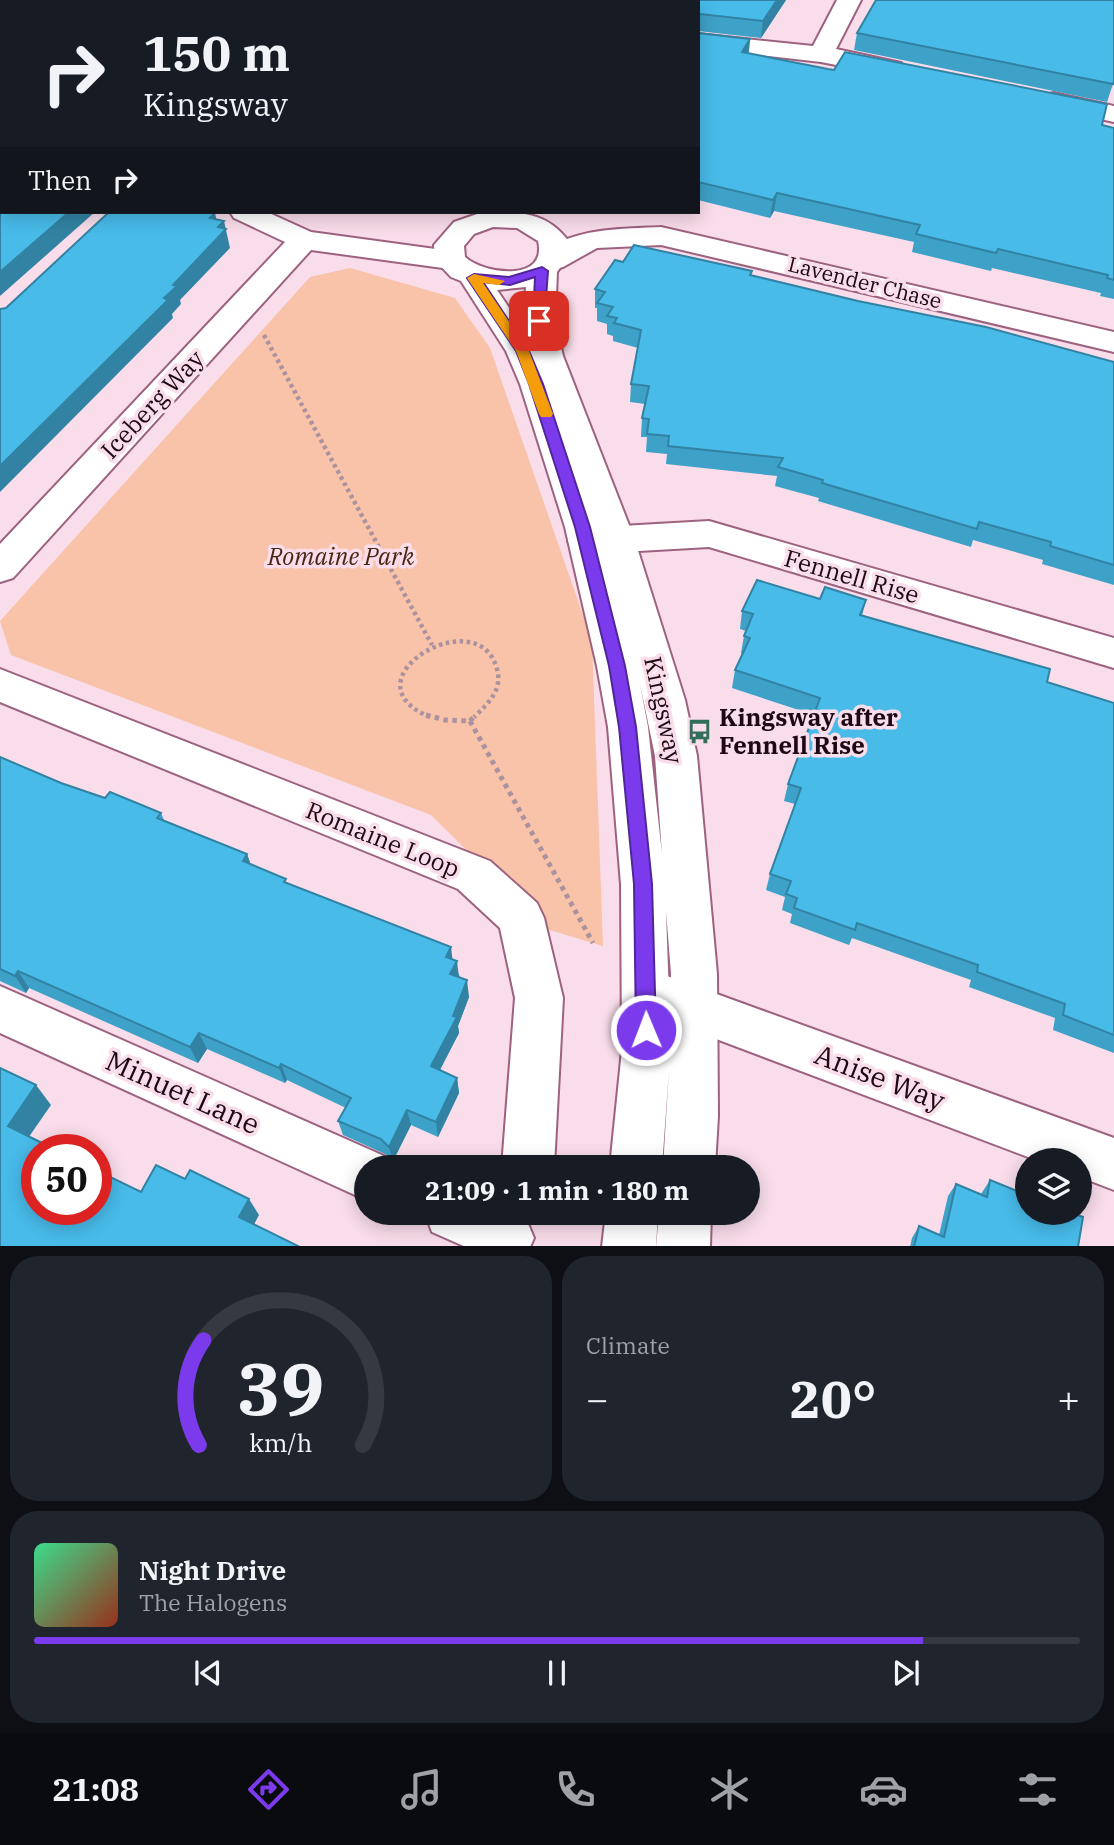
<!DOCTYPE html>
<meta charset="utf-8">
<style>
:root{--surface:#171b24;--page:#20242c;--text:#f1f3f6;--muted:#9ea1a6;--line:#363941;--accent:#7c3aed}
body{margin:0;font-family:"IBM Plex Serif",serif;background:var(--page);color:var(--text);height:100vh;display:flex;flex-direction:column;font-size:26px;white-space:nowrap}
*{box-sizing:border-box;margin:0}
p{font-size:23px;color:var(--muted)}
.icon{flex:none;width:38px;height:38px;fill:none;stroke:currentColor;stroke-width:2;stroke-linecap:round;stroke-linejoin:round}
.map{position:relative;height:1246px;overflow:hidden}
.sheet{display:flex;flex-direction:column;gap:10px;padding:10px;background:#0d0f14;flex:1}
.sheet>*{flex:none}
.top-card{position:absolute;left:0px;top:0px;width:700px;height:214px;box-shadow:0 4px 18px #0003;background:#171b24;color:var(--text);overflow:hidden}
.buttons{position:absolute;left:1015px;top:1148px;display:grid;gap:14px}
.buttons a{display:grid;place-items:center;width:77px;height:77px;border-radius:50%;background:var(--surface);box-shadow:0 4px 18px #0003;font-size:35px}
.speed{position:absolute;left:21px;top:1134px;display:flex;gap:14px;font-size:35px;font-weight:700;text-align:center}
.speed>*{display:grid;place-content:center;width:91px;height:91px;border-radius:50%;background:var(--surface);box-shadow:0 4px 18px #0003;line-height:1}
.speed .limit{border:10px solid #d22;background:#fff;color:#111}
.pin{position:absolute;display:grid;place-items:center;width:60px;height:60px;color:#fff;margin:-30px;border-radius:14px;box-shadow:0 4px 10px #0006}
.me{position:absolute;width:77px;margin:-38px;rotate:359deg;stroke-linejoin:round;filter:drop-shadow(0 0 5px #0008)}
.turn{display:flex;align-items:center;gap:24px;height:147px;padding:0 28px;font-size:32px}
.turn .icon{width:91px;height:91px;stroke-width:2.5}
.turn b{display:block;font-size:49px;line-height:60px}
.then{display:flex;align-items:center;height:66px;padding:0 28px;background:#0003;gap:14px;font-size:26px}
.big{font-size:52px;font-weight:700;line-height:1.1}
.sheet .tile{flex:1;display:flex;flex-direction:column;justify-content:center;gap:10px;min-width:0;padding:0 24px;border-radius:28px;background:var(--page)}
.sheet .dial{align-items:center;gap:0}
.dial svg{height:182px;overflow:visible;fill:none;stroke:var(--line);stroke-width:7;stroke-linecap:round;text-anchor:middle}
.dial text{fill:var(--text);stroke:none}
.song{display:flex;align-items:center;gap:21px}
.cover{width:84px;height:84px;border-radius:10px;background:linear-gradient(135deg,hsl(150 70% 55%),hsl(10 70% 35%))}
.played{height:7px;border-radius:4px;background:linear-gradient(90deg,var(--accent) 85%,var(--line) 85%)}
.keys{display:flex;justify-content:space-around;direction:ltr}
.heat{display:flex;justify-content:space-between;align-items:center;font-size:38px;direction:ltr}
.sheet .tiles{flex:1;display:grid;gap:10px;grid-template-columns:1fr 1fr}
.tile:last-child{grid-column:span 2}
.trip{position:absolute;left:354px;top:1155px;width:406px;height:70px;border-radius:35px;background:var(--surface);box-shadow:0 4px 18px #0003;font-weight:700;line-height:70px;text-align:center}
.tab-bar{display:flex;height:112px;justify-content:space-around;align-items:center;background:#090b0e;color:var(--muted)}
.tab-bar .icon{width:49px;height:49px}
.tab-bar .on{color:var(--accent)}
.tab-bar b{font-size:32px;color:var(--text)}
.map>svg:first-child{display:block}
.green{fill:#f8c3a8}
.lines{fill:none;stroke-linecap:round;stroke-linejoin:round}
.street-casing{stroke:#9e6281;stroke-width:4}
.secondary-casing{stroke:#9e6281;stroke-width:4}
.path-far1{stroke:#ab929e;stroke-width:4.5;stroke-dasharray:3.5 3.5;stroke-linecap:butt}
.path{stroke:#ab929e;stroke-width:5;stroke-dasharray:4.5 4.5;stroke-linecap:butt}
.street{fill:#fff;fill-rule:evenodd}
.secondary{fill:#fff;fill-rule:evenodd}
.wall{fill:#3ea1c8}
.shaded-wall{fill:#3283a3}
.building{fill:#48bbe9;stroke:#3283a3;stroke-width:2}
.route{fill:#7c3aed;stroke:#51269a;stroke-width:2}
.slow{fill:#f59e0b}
.labels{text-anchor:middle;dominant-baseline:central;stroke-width:7;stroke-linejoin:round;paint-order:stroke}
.far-street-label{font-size:21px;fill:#1e0814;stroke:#f9ddea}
.street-label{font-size:24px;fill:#1e0814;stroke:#f9ddea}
.park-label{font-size:24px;font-style:italic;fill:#492613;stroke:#f9ddea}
.poi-label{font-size:24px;font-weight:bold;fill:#1e0814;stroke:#f9ddea;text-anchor:start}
.near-street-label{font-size:28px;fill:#1e0814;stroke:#f9ddea}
</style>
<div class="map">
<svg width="1114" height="1247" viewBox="0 0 1114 1247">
<rect width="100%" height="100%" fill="#f9ddea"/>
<path class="green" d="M350,268L455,298L490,348L592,641L603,946L546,929L431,815L11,655L0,621L310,277Z"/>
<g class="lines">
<defs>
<g id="street">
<path d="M143,0H168L142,2Z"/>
<rect x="364" y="0" width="24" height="2"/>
<path d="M837,0H861L836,49L901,63L905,68L901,73L892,76L821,62L698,48V34L813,46Z"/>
<path d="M1054,93L1114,106V122L1045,107L1041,101L1045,95Z"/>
<rect x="0" y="112" width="2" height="16"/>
<path d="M0,149H2L0,166Z"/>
<path d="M230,212H267L311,232L450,251L461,254L465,260L461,266L450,269L311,250L13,578L0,582V544L285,242L234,218Z"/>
<path d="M661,227L1114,332V352L661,245L597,248L563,267L552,270L541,267L537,261C560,227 624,229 661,227Z"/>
<path d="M709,521L1114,638V668L709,547L586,554L573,550L568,541L573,532L586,528Z"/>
<path d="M0,669L490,861L537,903L544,918L563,998L554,1167H502L515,998L500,928L458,889L0,702Z"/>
<path d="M667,976L1114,1138V1190L1080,1177V1160H1036L650,1014L643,998L650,982Z"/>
<path d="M0,986L384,1156L389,1167H366V1200L0,1033Z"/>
<path d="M425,1213H511L526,1219L534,1238L530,1247H466L432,1232Z"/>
</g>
<g id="secondary">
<path d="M415,0H439L440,2H416Z"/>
<path d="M483,212C518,212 547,211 569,242L567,258L557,272L555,321L563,356L634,538L685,700L697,756L717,974L718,1116L715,1167H663L669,1070L662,1167H610L622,1050L621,884L608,727L597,666L565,527L520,384L506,351L461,281L451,277L435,260L434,245L454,222ZM493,227L517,228L538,241C548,282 485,275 465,257L464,246L474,234ZM526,287L523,321L526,333L497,290ZM640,684L655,756L662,854L648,727ZM666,911L671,974L670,1027Z"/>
<path d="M606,1213H658L656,1247H602Z"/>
<path d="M659,1213H711L710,1247H656Z"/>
</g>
</defs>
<use href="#street" class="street-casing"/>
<use href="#secondary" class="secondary-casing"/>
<g class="path-far1">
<path d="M264,335L432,645"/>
<path d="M430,717C342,681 475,601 496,666C504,688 490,702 474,717"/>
</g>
<g class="path">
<path d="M426,715L445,720L470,721"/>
<path d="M470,721L593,943"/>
<path d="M470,721L476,715"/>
</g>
<use href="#street" class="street"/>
<use href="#secondary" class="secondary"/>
</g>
<g class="wall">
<path d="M0,0L2,2V28H0Z"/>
<rect x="207" y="0" width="124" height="2"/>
<path d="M470,0H786L761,38L698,31V2H470Z"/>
<path d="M698,33L750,39L749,53L1114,128V299L1100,296L1101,293L992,268L991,271L912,252L914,242L774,211L770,218L698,200Z"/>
<path d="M857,33L1114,81L1107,102L854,50Z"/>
<path d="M623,262L752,271L751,275L1114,362V585L1042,564L1043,560L973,540L971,547L818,501L819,498L775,486L777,476L666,464L667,454L646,452L647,437H641L642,418L645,404L630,402L631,384L638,348L613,341V336L607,334V324L597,321V308H595V289Z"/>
<path d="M820,599L866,600L862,616L1047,682L1114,703V1053L1053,1030L1055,1018L969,987L971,980L852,938L849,945L790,923L792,914L782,910L785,897L766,890L770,874L795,804L784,801L788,784L814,715L732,688L735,670L742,654L741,653L744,636L746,631L740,629L742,611Z"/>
<path d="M0,757L61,783L105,798L161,813L164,820L247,854L251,865L287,884L452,959L469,997L458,1026L459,1033L440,1070L457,1078L459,1093L438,1137L411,1125L393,1161L385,1154L343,1135L338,1121L346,1108L287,1080L285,1083L207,1049L198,1063L29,988L26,993L0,981Z"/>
<path d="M990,1180L1078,1247H910L912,1238L919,1226L939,1235L948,1196L956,1184L981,1194Z"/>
</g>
<g class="shaded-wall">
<path d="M64,0H90L87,2H62Z"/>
<path d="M549,0H600V2H532Z"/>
<path d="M777,0H786L761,38L763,21Z"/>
<path d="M750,39L748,56L742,52Z"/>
<path d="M777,193L774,211L770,218L773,200Z"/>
<path d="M69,212H95L0,296V272Z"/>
<path d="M215,213L218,227L224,221L230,248L180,300L181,304L172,314L173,318L0,492V466L164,298L173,285L210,218Z"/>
<path d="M247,854L253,872L243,861Z"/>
<path d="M451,947L453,964L446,957Z"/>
<path d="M457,961L459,978L450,974Z"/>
<path d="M18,971L29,988L26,993L15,976Z"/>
<path d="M467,980L469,997L458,1026L459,1033L434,1081L431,1066L453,1016Z"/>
<path d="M199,1033L207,1049L198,1063L190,1047Z"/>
<path d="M281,1064L287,1080L285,1083L279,1068Z"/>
<path d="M457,1078L459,1093L438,1137L436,1122Z"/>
<path d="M36,1085L51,1105L24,1144L8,1126Z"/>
<path d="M407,1110L411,1125L393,1161L389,1147Z"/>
<path d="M249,1199L259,1215L249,1234L239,1217Z"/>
</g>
<g class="building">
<path d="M0,0H64L62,2H2V14L0,13Z"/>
<path d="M235,0H326L324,2H243Z"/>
<path d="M475,0H549L532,2H476Z"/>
<path d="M597,0H777L763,21L700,14L698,16V2H595Z"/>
<path d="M876,0H1114V81L1113,84L857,33Z"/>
<path d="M698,33L750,39L742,52L828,69L834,70L845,52L1107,104L1102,125L1114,128V280L1107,278L1108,275L998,249L996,253L916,234L920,225L777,193L773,200L698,182Z"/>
<path d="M0,170L2,171V212H69L0,272Z"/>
<path d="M109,212H212L215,213L210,218L224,221L218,227L226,229L173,285L177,286L164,298L168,300L0,466V309L6,308Z"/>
<path d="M634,245L752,271L750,275L858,301L986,327L1114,362V565L1050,546L1051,542L979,522L977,529L822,483L823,480L778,467L783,458L668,446L669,436L647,434L649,419L642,418L649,386L631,384L641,330L614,323L617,318L607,316L613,307L597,303L605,292L595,289L615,260L623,262Z"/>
<path d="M757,580L820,599L825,587L866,600L860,615L1050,669L1047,682L1114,703V1035L1063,1015L1065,1004L977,972L978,965L857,923L855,930L794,908L797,898L786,894L791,881L770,874L801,788L788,784L820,698L735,670L750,638L744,636L753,614L742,611Z"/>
<path d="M0,757L61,783L105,798L110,792L161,813L157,818L247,854L243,861L286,879L284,882L451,947L446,957L457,961L450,974L467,980L453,1016L457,1017L431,1066L457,1078L436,1122L407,1110L389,1147L381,1139L338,1121L351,1098L281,1064L279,1068L199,1033L190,1047L18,971L15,976L0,969Z"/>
<path d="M0,1068L36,1085L8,1126L56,1150H37V1209H96V1170L141,1192L156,1165L185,1179L190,1170L249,1199L239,1217L300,1247H0Z"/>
<path d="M990,1180L1027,1195V1213H1072L1083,1217L1078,1247H914L919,1226L944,1237L956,1184L987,1197Z"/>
</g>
<path class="route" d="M542,267L548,271L544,324L533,321L535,277L510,285L483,282L529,351L543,384L590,527L625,666L636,727L652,884L656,1030L653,1037L646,1040L639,1037L636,1030L634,884L619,727L609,666L575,527L529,384L516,351L467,278L474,274L509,277Z"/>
<path class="slow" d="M474,274L505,281L499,285L483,283L529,351L553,414L551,417H541L539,414L516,351L467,278Z"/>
<defs>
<symbol id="bus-bare" viewBox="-9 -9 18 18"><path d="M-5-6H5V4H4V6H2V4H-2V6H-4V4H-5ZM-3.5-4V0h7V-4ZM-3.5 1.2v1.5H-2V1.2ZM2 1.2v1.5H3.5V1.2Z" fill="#326e59" stroke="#f9ddea" stroke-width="2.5" paint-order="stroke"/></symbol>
</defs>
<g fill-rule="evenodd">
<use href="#bus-bare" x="682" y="714" width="35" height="35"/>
</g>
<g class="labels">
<g class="far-street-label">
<text transform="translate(865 282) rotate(14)">Lavender Chase</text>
</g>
<g class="street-label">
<text transform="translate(152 404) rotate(-47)">Iceberg Way</text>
<text transform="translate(852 576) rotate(16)">Fennell Rise</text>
<text transform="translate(664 710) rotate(78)">Kingsway</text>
<text transform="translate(383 839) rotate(22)">Romaine Loop</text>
</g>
<g class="park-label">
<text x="341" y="556">Romaine Park</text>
</g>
<g class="poi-label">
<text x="719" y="717">Kingsway after<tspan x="719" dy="28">Fennell Rise</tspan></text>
</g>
<g class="near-street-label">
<text transform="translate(880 1077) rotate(21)">Anise Way</text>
<text transform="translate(183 1092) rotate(24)">Minuet Lane</text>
</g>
</g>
</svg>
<div class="buttons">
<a><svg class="icon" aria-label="layers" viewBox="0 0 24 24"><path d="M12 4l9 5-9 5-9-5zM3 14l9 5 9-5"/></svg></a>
</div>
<div class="speed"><div class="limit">50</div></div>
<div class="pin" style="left:539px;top:321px;background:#d93025"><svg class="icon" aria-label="arrive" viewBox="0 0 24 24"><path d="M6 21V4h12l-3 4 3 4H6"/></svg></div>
<svg class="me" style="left:646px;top:1030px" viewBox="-20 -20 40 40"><circle r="17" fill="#7c3aed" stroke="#fff" stroke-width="3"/><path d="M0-11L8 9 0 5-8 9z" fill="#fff"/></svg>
<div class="trip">21:09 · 1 min · 180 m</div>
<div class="top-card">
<div class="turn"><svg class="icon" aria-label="right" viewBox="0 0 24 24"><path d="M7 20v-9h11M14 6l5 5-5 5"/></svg><div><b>150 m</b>Kingsway</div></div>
<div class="then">Then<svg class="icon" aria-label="right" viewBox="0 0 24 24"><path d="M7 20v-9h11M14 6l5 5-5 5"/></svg></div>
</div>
</div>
<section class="sheet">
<div class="tiles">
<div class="tile dial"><svg viewBox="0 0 100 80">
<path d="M14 69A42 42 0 1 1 86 69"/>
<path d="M14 69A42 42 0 0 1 16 23" stroke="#7c3aed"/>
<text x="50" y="56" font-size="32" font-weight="700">39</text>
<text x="50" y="72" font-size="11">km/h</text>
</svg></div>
<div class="tile"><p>Climate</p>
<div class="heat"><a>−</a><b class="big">20°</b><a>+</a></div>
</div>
<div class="tile">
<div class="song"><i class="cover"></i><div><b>Night Drive</b><p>The Halogens</p></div></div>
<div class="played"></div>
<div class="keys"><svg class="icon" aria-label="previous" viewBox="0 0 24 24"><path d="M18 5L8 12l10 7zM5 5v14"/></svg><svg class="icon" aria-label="pause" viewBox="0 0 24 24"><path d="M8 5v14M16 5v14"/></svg><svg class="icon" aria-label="next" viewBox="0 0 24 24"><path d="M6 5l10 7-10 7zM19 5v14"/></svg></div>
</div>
</div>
</section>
<nav class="tab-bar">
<b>21:08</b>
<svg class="icon on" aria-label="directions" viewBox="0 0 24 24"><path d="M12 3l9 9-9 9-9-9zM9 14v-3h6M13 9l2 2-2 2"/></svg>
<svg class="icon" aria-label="music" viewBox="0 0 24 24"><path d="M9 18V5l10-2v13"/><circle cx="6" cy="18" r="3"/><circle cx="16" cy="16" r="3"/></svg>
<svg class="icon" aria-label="phone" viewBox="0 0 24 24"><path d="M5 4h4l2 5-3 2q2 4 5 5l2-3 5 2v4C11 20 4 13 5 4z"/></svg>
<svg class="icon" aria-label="climate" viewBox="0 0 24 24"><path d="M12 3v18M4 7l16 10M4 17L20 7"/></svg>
<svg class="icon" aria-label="car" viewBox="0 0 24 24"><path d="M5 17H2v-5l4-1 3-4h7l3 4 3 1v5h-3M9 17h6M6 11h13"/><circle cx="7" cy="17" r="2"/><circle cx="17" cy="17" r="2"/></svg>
<svg class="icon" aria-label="filters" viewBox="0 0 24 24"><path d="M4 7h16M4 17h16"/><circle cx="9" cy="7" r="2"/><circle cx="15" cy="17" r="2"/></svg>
</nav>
